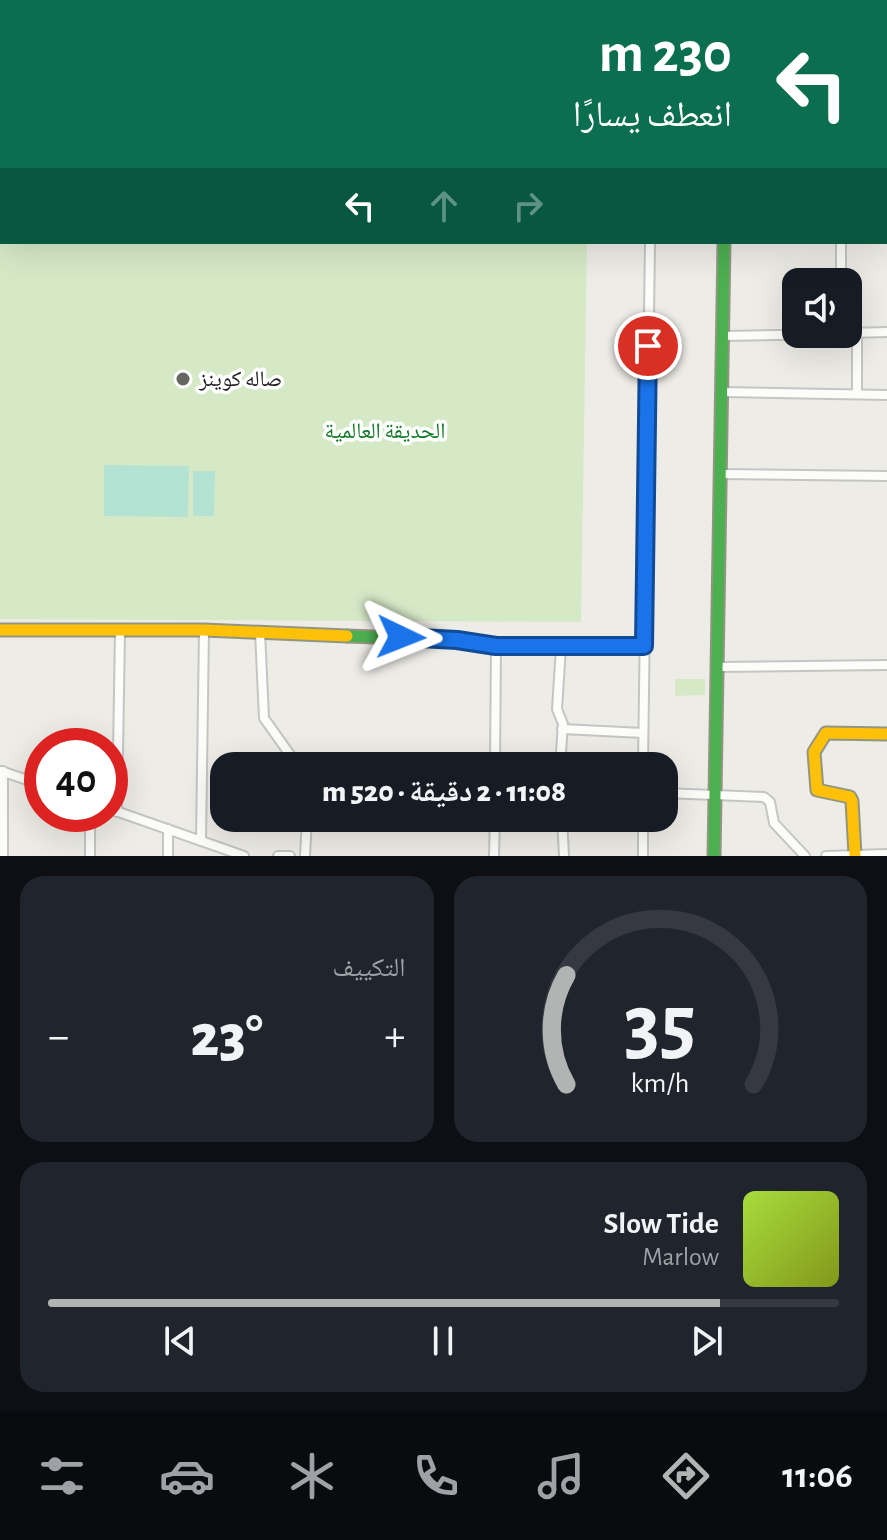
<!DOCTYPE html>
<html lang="ar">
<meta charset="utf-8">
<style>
:root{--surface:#171b24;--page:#20242c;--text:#f1f3f6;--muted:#9ea1a6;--line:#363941;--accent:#b2b4b4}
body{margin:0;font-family:"Alegreya Sans","Noto Naskh Arabic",sans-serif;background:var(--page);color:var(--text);direction:rtl;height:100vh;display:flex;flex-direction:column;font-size:30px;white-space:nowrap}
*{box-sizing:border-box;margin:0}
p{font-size:26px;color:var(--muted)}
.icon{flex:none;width:44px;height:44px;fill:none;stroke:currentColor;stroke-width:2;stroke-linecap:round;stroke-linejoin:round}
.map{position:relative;height:856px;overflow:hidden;direction:ltr}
.side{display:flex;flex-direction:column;gap:20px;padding:20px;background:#0d0f14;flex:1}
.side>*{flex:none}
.banner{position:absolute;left:0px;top:0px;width:888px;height:244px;box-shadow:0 8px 32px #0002;direction:rtl;background:#0b6e4f;color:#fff;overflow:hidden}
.tools{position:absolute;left:782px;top:268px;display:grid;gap:16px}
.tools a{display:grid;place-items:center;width:80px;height:80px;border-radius:16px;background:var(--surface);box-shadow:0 8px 32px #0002;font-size:40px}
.speed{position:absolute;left:24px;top:728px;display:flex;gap:16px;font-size:40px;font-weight:700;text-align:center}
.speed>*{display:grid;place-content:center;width:104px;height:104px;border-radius:50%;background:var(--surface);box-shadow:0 8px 32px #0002;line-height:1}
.speed .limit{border:12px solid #d22;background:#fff;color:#111}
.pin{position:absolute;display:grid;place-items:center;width:68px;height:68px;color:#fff;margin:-34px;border:4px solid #fff;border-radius:50%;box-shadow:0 2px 8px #0007}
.me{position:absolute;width:88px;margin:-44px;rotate:92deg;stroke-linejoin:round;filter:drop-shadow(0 0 6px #0008)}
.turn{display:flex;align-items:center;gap:28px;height:168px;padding:0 24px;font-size:36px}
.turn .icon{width:104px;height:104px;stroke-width:2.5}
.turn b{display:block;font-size:56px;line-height:68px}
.lanes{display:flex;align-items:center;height:76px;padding:0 24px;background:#0003;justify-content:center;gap:40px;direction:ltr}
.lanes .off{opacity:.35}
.big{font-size:60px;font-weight:800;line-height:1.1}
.side .tile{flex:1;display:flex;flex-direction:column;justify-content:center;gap:12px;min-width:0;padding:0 28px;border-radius:24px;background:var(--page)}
.side .dial{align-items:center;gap:0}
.dial svg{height:208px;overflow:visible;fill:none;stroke:var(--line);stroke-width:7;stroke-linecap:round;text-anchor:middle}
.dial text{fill:var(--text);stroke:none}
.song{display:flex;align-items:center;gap:24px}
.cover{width:96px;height:96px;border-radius:12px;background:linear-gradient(135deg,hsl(80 70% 55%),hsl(70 70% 35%))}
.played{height:8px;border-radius:4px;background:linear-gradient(90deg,var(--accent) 85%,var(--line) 85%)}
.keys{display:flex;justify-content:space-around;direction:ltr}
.heat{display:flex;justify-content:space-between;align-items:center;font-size:44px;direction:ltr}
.side .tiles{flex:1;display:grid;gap:20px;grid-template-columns:1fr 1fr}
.tile:last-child{grid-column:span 2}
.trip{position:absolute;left:210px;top:752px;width:468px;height:80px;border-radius:24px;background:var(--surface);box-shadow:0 8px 32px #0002;font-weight:800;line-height:80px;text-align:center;direction:rtl}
.tab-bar{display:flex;height:128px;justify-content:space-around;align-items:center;background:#090b0e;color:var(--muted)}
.tab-bar .icon{width:56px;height:56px}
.tab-bar .on{color:var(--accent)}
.tab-bar b{font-size:36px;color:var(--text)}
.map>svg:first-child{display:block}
.grass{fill:#d6e9c7}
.park{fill:#d6f2d9}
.pitch{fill:#b4e2d3}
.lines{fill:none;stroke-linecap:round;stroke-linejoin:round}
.street-casing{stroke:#c5c5c3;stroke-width:12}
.fast-casing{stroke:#929680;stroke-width:15}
.slow-casing{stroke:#929680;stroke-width:15}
.street{stroke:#fcfcfb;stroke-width:8}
.fast{stroke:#4caf50;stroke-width:11}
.slow{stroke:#ffc107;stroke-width:11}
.route-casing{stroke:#114b97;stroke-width:20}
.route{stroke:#1a73e8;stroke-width:14}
.poi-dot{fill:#666664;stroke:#fff;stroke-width:3}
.labels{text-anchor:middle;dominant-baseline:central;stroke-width:7;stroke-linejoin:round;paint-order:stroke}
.poi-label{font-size:22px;fill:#1e1e1e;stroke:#fff;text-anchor:start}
.park-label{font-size:22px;fill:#117824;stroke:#fff}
</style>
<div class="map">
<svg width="887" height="856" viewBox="0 0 887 856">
<rect width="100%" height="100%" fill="#edece7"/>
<g class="grass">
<path d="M0,204L2,242H587L581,622L0,619Z"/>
<path d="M675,679H705V695L675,696Z"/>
</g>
<path class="park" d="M0,0H211L2,2V126Z"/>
<g class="pitch">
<path d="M104,465L189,466L188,517L104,516Z"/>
<path d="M193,471H215L214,516H193Z"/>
</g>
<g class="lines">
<defs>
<g id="street">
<path d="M293,0L300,2"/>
<path d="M455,0V2"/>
<path d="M596,0V2"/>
<path d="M221,2V0"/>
<path d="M348,2L349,0"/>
<path d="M841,282V242"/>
<path d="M848,333L887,332"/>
<path d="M857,333V394"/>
<path d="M722,336L833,334"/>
<path d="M721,392L887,395"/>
<path d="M720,474L887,476"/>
<path d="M260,632L264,718L298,766"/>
<path d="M717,667L887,665"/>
<path d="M562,729L643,733"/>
<path d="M495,766L496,646"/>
<path d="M560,766L563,724L557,709L561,647"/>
<path d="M643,766L650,242"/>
<path d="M1,771L42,785"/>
<path d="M3,771V856"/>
<path d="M664,793L764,797L770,802L774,823L805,856"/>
<path d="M110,809L244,856"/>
<path d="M117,812L120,632"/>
<path d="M90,814V856"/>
<path d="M562,818L564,856"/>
<path d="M643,818V856"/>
<path d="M201,841L204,630"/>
<path d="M168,856V829"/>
<path d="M278,856H290"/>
<path d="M305,856L307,818"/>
<path d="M494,856L495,818"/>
<path d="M826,856L887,854"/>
</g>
<g id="fast">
<path d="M886,154H887"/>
<path d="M0,155H2"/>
<path d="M0,168H2"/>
<path d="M886,182H887"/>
<path d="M886,194H887"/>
<path d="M0,196H2"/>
<path d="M347,636L457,640L496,646H644"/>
<path d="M714,856L724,242"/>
</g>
<g id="slow">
<path d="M886,168H887"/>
<path d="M0,184H2"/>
<path d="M0,630H204L347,636"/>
<path d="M855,855L852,801L850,797L817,790L814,752L826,733L887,734"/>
</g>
</defs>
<use href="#street" class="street-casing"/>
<use href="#fast" class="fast-casing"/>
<use href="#slow" class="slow-casing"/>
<use href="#street" class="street"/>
<use href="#fast" class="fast"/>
<use href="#slow" class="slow"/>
</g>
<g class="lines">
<defs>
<path id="route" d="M401,637L457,640L496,646H644L648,346"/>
</defs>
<use href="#route" class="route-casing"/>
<use href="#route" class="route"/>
</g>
<circle class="poi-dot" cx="183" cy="379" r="8"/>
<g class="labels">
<g class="poi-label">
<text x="199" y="379">صاله كوينز</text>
</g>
<g class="park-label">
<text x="385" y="431">الحديقة العالمية</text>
</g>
</g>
</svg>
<div class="tools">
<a><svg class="icon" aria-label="sound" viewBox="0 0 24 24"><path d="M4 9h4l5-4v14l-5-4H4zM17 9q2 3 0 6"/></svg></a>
</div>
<div class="speed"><div class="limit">40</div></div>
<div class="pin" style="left:648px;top:346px;background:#d93025"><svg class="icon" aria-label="arrive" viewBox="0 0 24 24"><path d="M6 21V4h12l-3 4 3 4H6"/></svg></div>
<svg class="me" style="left:401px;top:637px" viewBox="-20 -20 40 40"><path d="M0-17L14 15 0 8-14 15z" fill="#1a73e8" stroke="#fff" stroke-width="4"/></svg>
<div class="trip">11:08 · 2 دقيقة · 520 m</div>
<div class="banner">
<div class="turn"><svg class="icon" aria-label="left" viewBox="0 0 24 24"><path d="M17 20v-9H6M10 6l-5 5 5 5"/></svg><div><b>230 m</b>انعطف يسارًا</div></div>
<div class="lanes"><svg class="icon" aria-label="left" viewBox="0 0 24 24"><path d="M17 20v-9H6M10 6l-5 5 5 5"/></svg><svg class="icon off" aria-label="ahead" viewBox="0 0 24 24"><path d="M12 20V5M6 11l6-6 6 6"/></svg><svg class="icon off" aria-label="right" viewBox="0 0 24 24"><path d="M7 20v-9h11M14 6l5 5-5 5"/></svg></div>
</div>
</div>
<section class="side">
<div class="tiles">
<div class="tile dial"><svg viewBox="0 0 100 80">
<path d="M14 69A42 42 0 1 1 86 69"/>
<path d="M14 69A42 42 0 0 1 14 27" stroke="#b2b4b4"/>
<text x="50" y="56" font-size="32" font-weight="700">35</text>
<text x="50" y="72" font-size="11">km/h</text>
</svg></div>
<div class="tile"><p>التكييف</p>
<div class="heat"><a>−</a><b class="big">23°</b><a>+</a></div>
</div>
<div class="tile">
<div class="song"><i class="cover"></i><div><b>Slow Tide</b><p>Marlow</p></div></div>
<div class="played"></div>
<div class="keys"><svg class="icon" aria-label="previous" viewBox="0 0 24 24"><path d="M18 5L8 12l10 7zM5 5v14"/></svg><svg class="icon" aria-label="pause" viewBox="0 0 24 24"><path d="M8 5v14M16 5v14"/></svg><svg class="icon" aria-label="next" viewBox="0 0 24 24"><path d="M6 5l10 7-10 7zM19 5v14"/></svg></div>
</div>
</div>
</section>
<nav class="tab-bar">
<b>11:06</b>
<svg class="icon on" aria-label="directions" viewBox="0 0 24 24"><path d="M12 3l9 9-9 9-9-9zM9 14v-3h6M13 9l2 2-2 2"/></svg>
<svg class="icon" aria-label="music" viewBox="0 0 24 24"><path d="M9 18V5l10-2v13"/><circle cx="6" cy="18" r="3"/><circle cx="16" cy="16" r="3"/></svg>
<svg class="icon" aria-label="phone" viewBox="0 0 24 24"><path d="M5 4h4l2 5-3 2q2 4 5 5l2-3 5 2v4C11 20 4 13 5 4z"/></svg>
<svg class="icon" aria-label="climate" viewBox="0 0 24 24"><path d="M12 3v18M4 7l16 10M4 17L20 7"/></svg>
<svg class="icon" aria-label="car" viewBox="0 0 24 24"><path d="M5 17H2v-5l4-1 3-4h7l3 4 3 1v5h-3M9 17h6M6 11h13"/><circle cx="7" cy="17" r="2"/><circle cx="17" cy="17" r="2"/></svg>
<svg class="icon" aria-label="filters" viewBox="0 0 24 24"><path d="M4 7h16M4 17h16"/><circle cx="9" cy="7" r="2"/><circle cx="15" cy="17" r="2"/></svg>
</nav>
